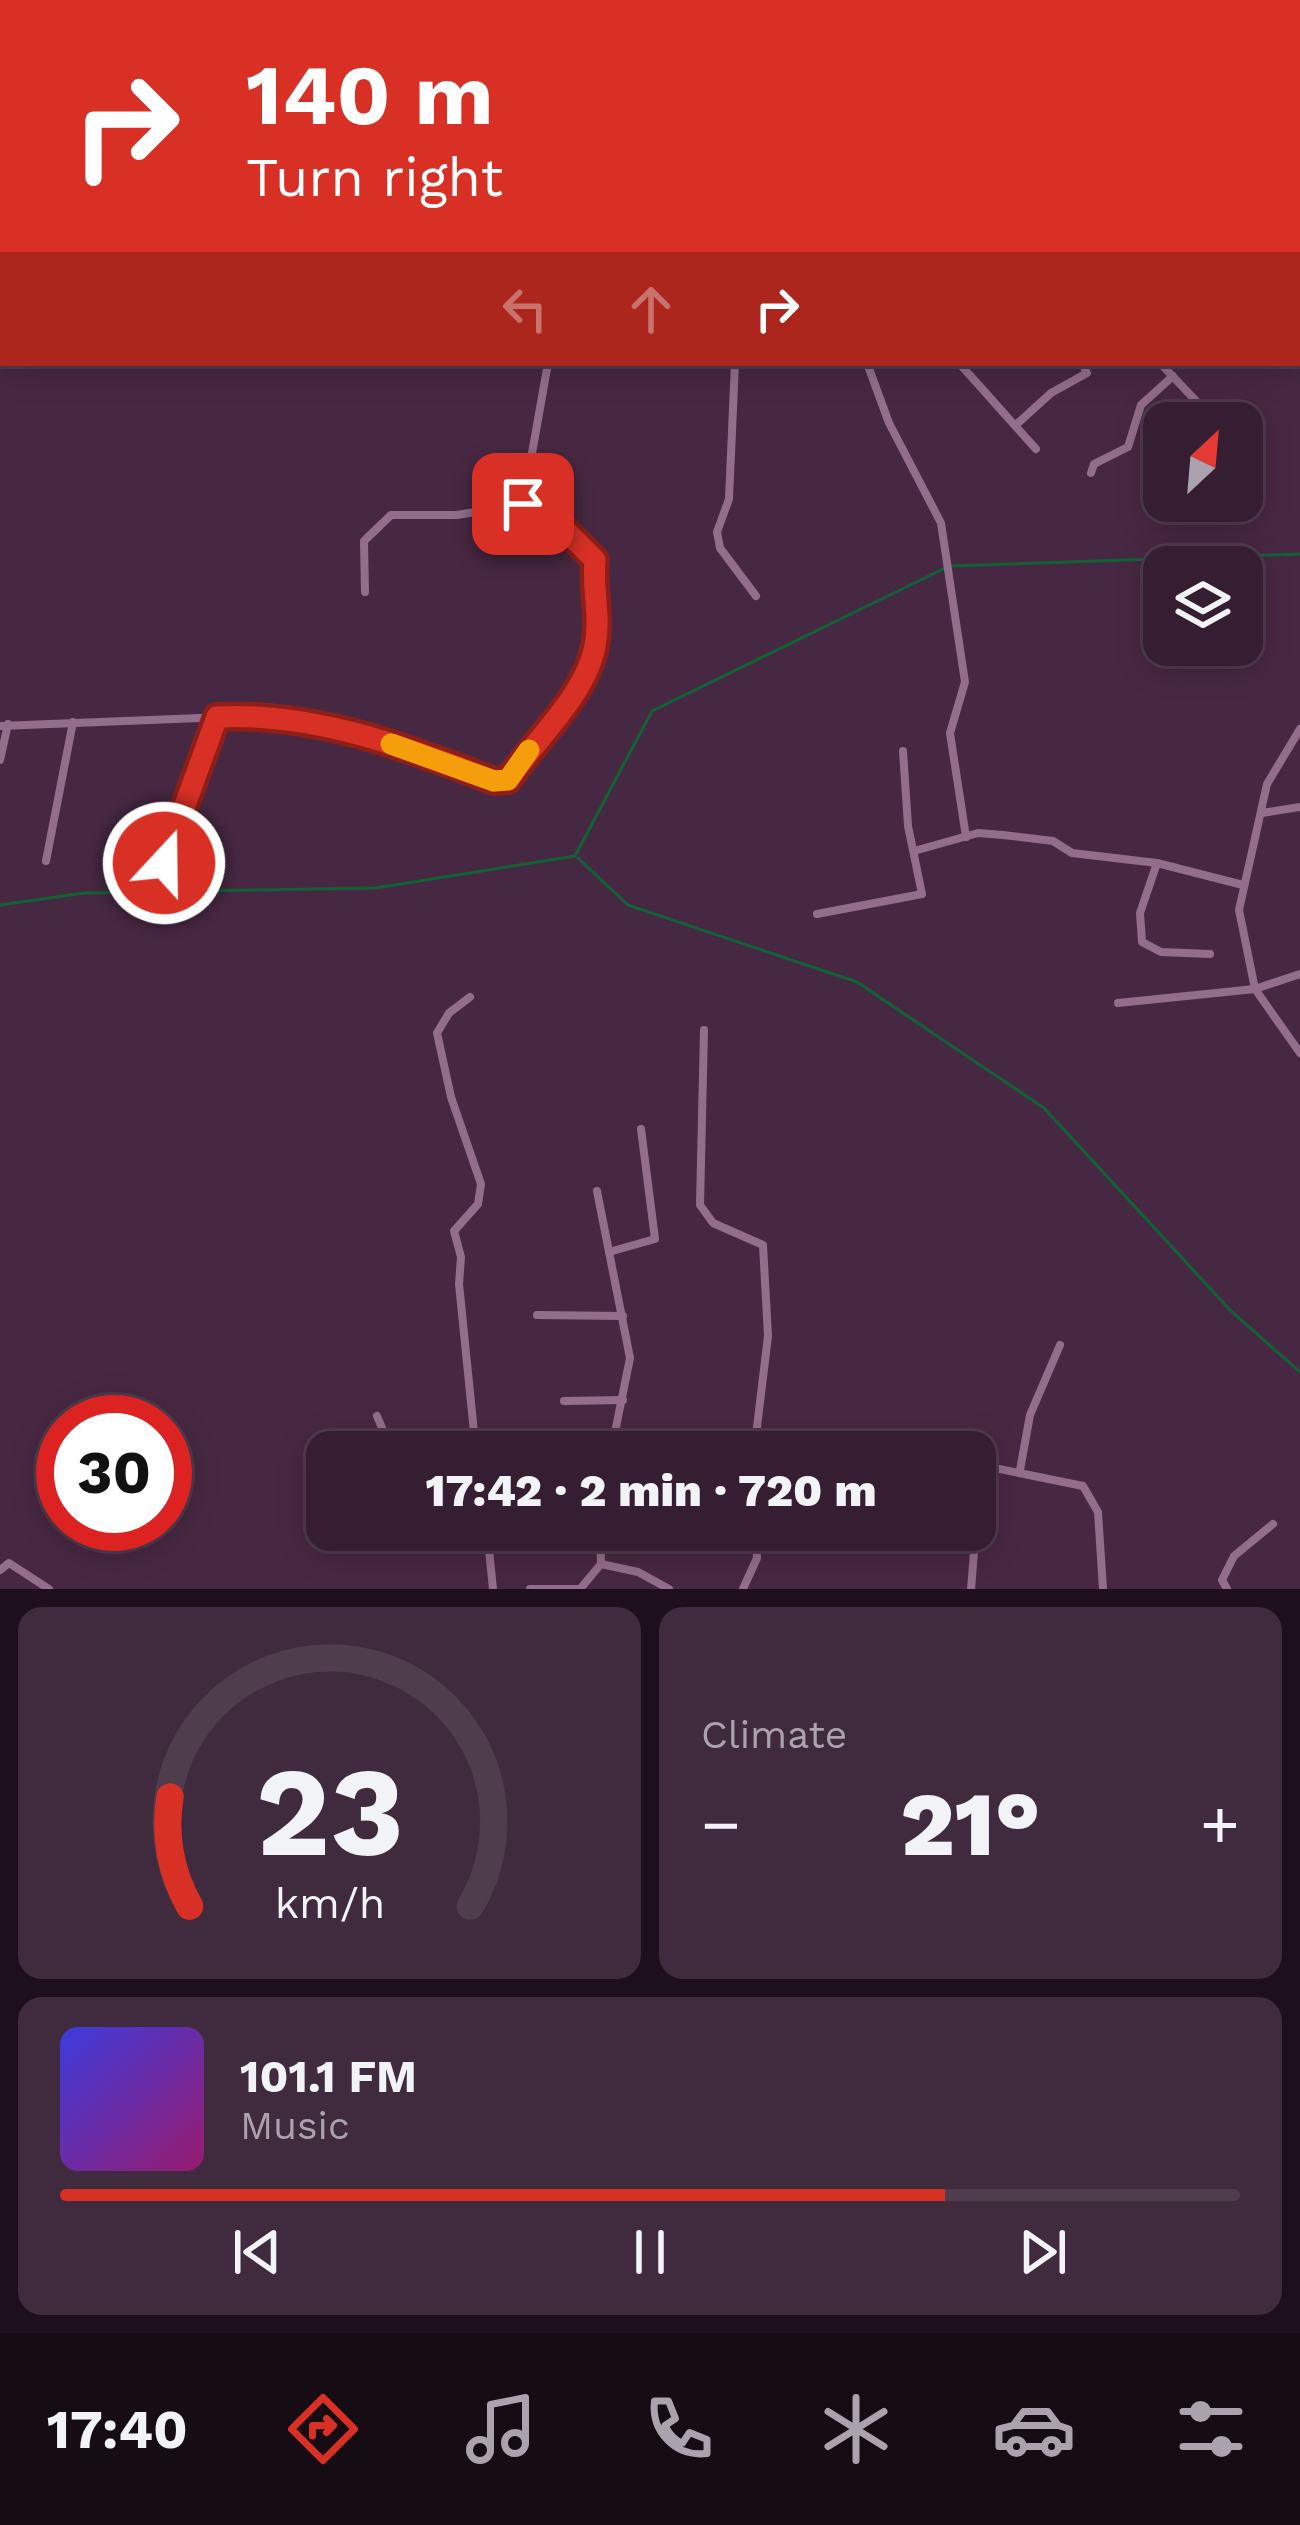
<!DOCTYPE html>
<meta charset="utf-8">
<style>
:root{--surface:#351e32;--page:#402b3e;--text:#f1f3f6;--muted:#aaa2ac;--line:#4f3c4d;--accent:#d93025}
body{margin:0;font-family:"Work Sans",sans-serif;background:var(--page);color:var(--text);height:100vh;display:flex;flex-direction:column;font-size:45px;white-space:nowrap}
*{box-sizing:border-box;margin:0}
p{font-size:39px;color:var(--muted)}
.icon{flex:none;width:66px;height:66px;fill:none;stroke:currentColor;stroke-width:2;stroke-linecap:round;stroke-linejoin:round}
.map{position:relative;height:1589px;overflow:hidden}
.details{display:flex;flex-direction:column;gap:18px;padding:18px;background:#1d101c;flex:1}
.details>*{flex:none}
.hud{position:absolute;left:0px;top:0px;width:1302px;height:366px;box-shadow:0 6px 30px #0003,0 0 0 3px var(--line);background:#d93025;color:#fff;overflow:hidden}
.needle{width:78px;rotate:26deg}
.tools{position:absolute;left:1143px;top:402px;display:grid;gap:24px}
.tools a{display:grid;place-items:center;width:120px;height:120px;border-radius:24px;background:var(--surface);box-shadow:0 6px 30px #0003,0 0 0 3px var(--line);font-size:60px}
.speed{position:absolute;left:36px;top:1395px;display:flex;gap:24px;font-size:60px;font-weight:700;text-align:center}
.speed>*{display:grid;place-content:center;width:156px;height:156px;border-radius:50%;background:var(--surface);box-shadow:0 6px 30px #0003,0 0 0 3px var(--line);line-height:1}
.speed .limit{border:18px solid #d22;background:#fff;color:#111}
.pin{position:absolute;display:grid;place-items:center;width:102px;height:102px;color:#fff;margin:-51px;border-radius:24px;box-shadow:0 6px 18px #0006}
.me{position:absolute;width:132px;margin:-66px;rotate:21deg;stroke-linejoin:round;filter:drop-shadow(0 0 9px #0008)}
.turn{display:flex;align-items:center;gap:42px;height:252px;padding:0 48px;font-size:54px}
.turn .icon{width:156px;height:156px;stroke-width:2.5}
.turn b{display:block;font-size:84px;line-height:102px}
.lanes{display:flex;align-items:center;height:114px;padding:0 48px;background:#0003;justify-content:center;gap:60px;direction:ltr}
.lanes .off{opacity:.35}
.big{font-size:90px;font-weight:800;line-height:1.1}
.details .tile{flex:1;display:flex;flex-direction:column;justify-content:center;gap:18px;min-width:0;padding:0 42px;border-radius:24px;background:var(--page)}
.details .dial{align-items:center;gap:0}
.dial svg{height:312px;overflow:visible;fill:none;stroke:var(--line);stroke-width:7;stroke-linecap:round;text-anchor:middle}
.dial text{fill:var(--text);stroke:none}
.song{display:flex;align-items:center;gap:36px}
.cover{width:144px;height:144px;border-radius:18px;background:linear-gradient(135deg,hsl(240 70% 55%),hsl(320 70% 35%))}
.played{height:12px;border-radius:6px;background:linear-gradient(90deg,var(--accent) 75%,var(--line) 75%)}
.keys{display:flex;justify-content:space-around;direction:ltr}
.heat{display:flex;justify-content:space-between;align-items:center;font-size:66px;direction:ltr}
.details .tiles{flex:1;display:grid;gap:18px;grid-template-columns:1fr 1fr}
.tile:last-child{grid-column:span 2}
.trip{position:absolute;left:306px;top:1431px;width:690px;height:120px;border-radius:24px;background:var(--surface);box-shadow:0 6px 30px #0003,0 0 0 3px var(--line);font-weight:800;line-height:120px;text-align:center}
.dock{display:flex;height:192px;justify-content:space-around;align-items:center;background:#150c14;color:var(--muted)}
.dock .icon{width:84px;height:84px}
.dock .selected{color:var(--accent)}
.dock b{font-size:54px;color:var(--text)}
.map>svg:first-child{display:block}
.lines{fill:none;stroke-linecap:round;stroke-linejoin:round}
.stream{stroke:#116336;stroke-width:3}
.river{stroke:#116336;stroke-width:14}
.minor{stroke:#936e8c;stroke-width:8}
.route-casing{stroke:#8d1f18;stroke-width:30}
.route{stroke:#d93025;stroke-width:21}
.slow{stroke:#f59e0b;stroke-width:21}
</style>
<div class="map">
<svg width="1300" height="1589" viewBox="0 0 1300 1589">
<rect width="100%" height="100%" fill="#472842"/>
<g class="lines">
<g class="stream">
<path d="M952,566L1300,554"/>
<path d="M578,858L628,905L857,982L1044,1108L1230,1310L1300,1372"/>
<path d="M0,905L84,893L376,888L575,856L652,711L945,568"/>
</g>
<g class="river">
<path d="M184,0L186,3"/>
<path d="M0,296H3"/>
</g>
<g class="minor">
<path d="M761,0L763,3"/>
<path d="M941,0L943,3"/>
<path d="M1049,0L1052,3"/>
<path d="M1117,0V3"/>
<path d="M1209,0L1211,3"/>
<path d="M1241,0L1245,3"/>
<path d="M15,3L22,0"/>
<path d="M841,3L843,0"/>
<path d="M966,3L969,1"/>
<path d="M1233,3L1236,0"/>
<path d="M1269,3L1276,0"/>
<path d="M0,11L3,10"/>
<path d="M0,107L3,108"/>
<path d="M1299,130L1300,131"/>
<path d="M0,195H3"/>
<path d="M1299,252L1300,251"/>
<path d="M673,363H720"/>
<path d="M735,363L729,499L717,532L720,548L756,596"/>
<path d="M867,363L889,423L941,523L965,682L950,733L966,837"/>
<path d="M959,363L1036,449"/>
<path d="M1160,363L1217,423"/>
<path d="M1018,423L1051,393L1087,373L1082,363"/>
<path d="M1091,473L1094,464L1128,447L1141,405L1173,376"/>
<path d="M365,592L364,541L391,515H457L523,504"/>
<path d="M0,726L278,715L389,744L494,781L508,780L561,711L595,649V560L564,529L528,521L523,504L548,363"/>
<path d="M1300,729L1267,784L1239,910L1255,989L1300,1053"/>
<path d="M0,760L8,724"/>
<path d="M1262,813L1300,807"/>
<path d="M914,851L978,833L1003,835L1053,841L1072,853L1157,863L1243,885"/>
<path d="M46,861L73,722"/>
<path d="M1157,863L1140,913L1142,942L1161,952L1210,954"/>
<path d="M158,876L217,717"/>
<path d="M817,914L922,894L908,826L903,751"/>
<path d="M470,997L449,1013L437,1033L451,1097L481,1184L478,1204L454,1231L461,1257L459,1284L476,1452"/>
<path d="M1118,1003L1255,989L1300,974"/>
<path d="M704,1030L700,1205L713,1223L763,1245L768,1336L754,1452"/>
<path d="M597,1191L630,1358L611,1452"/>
<path d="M609,1252L655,1239L641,1129"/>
<path d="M537,1315L623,1316"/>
<path d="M564,1401L623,1400"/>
<path d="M377,1416L392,1452"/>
<path d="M475,1446L548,1439"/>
<path d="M975,1464L1083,1486L1098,1512L1103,1589"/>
<path d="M1020,1470L1030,1415L1060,1345"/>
<path d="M487,1530L493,1589"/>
<path d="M600,1530L601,1564"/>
<path d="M0,1570L9,1563L49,1589"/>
<path d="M530,1589H580"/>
<path d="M580,1589L601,1564L638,1572L669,1589"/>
<path d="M743,1589L757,1558L756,1530"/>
<path d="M971,1589L974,1552"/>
<path d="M1227,1589L1222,1580L1234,1556L1273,1524"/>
</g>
</g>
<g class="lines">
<defs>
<path id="route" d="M164,863L217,717C313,712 404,746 494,781L508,780C535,740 586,695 595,646C601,617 592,589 595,560L564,529L528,521L523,504"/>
</defs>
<use href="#route" class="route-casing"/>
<use href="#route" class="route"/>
<path class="slow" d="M391,744L494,781L508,780L529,750"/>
</g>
</svg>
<div class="tools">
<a><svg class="needle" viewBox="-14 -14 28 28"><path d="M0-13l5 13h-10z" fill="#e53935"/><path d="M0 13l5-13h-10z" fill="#aaa2ac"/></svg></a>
<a><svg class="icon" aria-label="layers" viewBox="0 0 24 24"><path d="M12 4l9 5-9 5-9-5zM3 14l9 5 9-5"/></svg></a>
</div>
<div class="speed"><div class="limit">30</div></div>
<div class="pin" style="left:523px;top:504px;background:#d93025"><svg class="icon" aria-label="arrive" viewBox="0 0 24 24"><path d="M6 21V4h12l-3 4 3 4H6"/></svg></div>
<svg class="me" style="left:164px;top:863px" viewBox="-20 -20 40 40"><circle r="17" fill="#d93025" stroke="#fff" stroke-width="3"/><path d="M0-11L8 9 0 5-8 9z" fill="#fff"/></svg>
<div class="trip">17:42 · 2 min · 720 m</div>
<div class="hud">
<div class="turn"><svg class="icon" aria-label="right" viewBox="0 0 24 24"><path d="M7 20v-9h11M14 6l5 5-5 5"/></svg><div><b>140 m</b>Turn right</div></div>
<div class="lanes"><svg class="icon off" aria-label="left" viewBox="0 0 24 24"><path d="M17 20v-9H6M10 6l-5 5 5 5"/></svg><svg class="icon off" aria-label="ahead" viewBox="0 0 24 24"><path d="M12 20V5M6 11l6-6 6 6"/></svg><svg class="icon" aria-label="right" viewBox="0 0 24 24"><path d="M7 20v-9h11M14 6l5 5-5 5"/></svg></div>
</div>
</div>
<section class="details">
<div class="tiles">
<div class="tile dial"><svg viewBox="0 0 100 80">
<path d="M14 69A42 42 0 1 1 86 69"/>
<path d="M14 69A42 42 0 0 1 9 41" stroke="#d93025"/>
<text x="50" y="56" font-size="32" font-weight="700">23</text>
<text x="50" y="72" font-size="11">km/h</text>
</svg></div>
<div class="tile"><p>Climate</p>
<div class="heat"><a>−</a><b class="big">21°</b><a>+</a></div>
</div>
<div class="tile">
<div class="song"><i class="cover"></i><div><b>101.1 FM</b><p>Music</p></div></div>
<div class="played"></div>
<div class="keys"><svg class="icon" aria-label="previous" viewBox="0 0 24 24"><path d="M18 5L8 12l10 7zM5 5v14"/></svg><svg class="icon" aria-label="pause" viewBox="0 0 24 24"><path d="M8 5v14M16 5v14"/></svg><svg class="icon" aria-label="next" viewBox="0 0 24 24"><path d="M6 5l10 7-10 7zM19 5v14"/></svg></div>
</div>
</div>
</section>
<nav class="dock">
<b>17:40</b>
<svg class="icon selected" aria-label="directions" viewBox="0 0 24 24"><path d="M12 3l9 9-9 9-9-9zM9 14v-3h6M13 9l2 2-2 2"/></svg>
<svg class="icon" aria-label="music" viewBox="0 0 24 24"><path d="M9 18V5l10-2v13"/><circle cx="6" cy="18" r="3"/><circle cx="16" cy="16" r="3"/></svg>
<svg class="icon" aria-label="phone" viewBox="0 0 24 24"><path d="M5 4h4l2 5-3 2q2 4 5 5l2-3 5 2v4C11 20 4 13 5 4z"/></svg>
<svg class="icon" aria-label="climate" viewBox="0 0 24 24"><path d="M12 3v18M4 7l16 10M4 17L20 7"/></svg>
<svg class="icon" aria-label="car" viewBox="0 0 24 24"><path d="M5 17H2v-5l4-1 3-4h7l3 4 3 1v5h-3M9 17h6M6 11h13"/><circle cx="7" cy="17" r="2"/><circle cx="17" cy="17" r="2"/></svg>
<svg class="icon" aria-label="filters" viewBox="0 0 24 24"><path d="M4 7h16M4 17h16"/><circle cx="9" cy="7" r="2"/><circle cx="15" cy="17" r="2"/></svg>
</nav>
